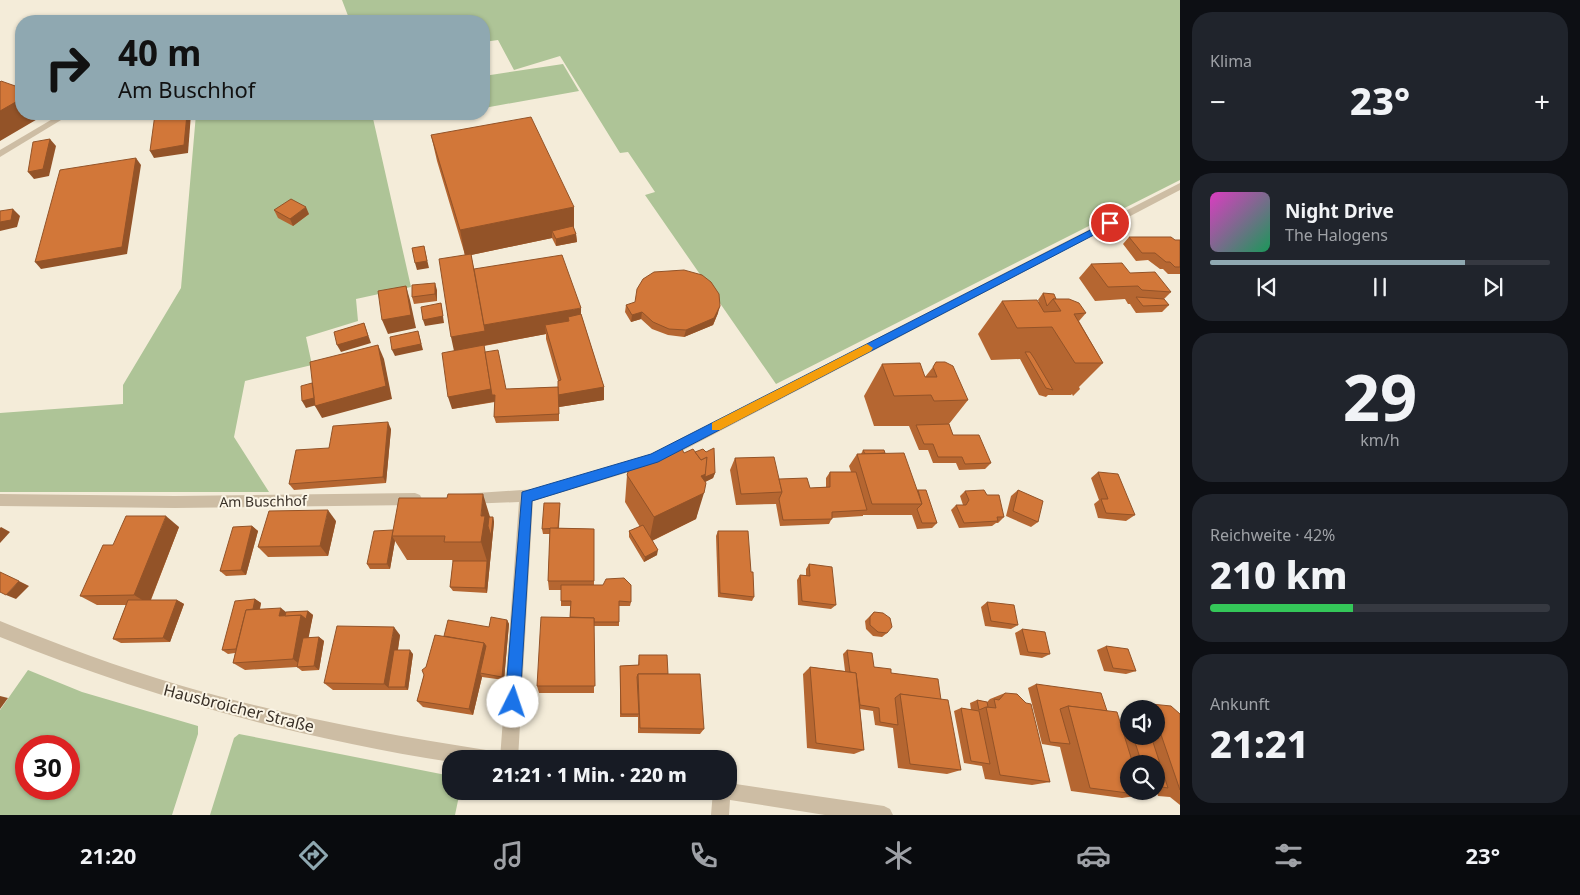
<!DOCTYPE html>
<html lang="de">
<meta charset="utf-8">
<style>
:root{--surface:#171b24;--page:#20242c;--text:#f1f3f6;--muted:#9ea1a6;--line:#363941;--accent:#8fa8b1}
body{margin:0;font-family:"Noto Sans",sans-serif;background:var(--page);color:var(--text);height:100vh;display:flex;flex-direction:column;font-size:19px;white-space:nowrap}
*{box-sizing:border-box;margin:0}
p{font-size:16px;color:var(--muted)}
.icon{flex:none;width:28px;height:28px;fill:none;stroke:currentColor;stroke-width:2;stroke-linecap:round;stroke-linejoin:round}
.map{position:relative;flex:1;overflow:hidden}
.side{display:flex;flex-direction:column;gap:12px;padding:12px;background:#0d0f14;width:400px}
.side>*{flex:none}
.guide{position:absolute;left:15px;top:15px;width:475px;height:105px;border-radius:20px;box-shadow:0 1px 4px #0004;background:#8fa8b1;color:#111;overflow:hidden}
.buttons{position:absolute;left:1120px;top:700px;display:grid;gap:10px}
.buttons a{display:grid;place-items:center;width:45px;height:45px;border-radius:50%;background:var(--surface);box-shadow:0 1px 4px #0004;font-size:25px}
.speed{position:absolute;left:15px;top:735px;display:flex;gap:10px;font-size:25px;font-weight:700;text-align:center}
.speed>*{display:grid;place-content:center;width:65px;height:65px;border-radius:50%;background:var(--surface);box-shadow:0 1px 4px #0004;line-height:1}
.speed .limit{border:8px solid #d22;background:#fff;color:#111}
.pin{position:absolute;display:grid;place-items:center;width:42px;height:42px;color:#fff;margin:-21px;border:2px solid #fff;border-radius:50%;box-shadow:0 1px 5px #0007}
.me{position:absolute;width:55px;margin:-28px;rotate:4deg;stroke-linejoin:round;filter:drop-shadow(0 0 4px #0008)}
.turn{display:flex;align-items:center;gap:18px;height:105px;padding:0 20px;font-size:22px}
.turn .icon{width:65px;height:65px;stroke-width:2.5}
.turn b{display:block;font-size:35px;line-height:42px}
.big{font-size:38px;font-weight:800;line-height:1.1}
.side .tile{flex:1;display:flex;flex-direction:column;justify-content:center;gap:8px;min-width:0;padding:0 18px;border-radius:20px;background:var(--page)}
.side .dial{align-items:center;gap:0}
.dial b{font-size:65px;line-height:1}
.song{display:flex;align-items:center;gap:15px}
.cover{width:60px;height:60px;border-radius:8px;background:linear-gradient(135deg,hsl(310 70% 55%),hsl(150 70% 35%))}
.played{height:5px;border-radius:2px;background:linear-gradient(90deg,var(--accent) 75%,var(--line) 75%)}
.keys{display:flex;justify-content:space-around;direction:ltr}
.heat{display:flex;justify-content:space-between;align-items:center;font-size:28px;direction:ltr}
.charge{height:8px;border-radius:4px;background:linear-gradient(90deg,#34c759 42%,var(--line) 0)}
.trip{position:absolute;left:442px;top:750px;width:295px;height:50px;border-radius:20px;background:var(--surface);box-shadow:0 1px 4px #0004;font-weight:800;line-height:50px;text-align:center}
.tabs{display:flex;height:80px;justify-content:space-around;align-items:center;background:#090b0e;color:var(--muted)}
.tabs .icon{width:35px;height:35px}
.tabs .on{color:var(--accent)}
.tabs b{font-size:22px;color:var(--text)}
main{display:flex;flex:1;min-height:0}
.map>svg:first-child{display:block}
.green{fill:#aec497;fill-rule:evenodd}
.lines{fill:none;stroke-linecap:round;stroke-linejoin:round}
.minor{fill:#cdbda4;fill-rule:evenodd}
.wall{fill:#b56631;fill-rule:evenodd}
.shaded-wall{fill:#935328}
.building{fill:#d27739;stroke:#935328}
.route{fill:#1a73e8;stroke:#114b97}
.slow{fill:#f59e0b}
.labels{text-anchor:middle;dominant-baseline:central;stroke-width:4;stroke-linejoin:round;paint-order:stroke}
.street-label{font-size:14px;fill:#382f26;stroke:#fbf5e6}
.near-street-label{font-size:16px;fill:#382f26;stroke:#fbf5e6}
</style>
<main>
<div class="map">
<svg width="1180" height="815" viewBox="0 0 1180 815">
<rect width="100%" height="100%" fill="#f4ecd9"/>
<g class="green">
<path d="M342,0H1180V180L776,384L645,195L655,192L628,152L620,153L560,56L514,70L498,40L484,42V21H350Z"/>
<path d="M563,64L579,91L484,108V76Z"/>
<path d="M196,114H372L411,287L356,299L358,321L306,337L312,365L245,381L234,437L269,492H0V413L123,404V385L181,288Z"/>
<path d="M28,670L82,692L198,726V734L172,815H0V710ZM26,746H69V789H26Z"/>
<path d="M239,734L451,776V791H460L455,815H210L234,738Z"/>
</g>
<g class="lines">
<g class="minor">
<path d="M61,114H71L0,157V150Z"/>
<path d="M1180,183V190L659,463L533,501L518,759H500L519,502L467,504L462,502L460,498L462,494L536,489L651,454Z"/>
<path d="M415,493L420,495L422,499L420,503L415,505L175,508L0,506V494L175,496Z"/>
<path d="M0,621C59,645 118,667 179,685C279,714 382,734 486,750L492,753L494,759H451V762C296,738 146,696 0,637Z"/>
<path d="M729,783L884,806L890,809L893,815H825L730,800L729,815H711L713,791H729Z"/>
</g>
</g>
<g class="wall">
<path d="M431,135L574,207V230L576,234L577,242L556,246L552,238L471,255L474,269L581,314L604,387V400L559,407V404V421L496,423L494,417L495,402L452,409L465,255L437,161ZM546,334V339L558,381V387L506,389L485,352L484,346Z"/>
<path d="M274,210L309,214L293,226L278,218Z"/>
<path d="M1129,237L1175,240H1180V274H1168L1163,269H1160L1148,260L1136,261L1123,244Z"/>
<path d="M1091,264L1130,273L1171,292L1164,299L1169,305L1162,312L1136,313L1130,304H1128L1125,299L1095,301L1079,278Z"/>
<path d="M437,290V301L414,304L412,297Z"/>
<path d="M1043,293L1086,313L1079,321L1103,363L1079,387L1080,389L1073,396L1072,394L1071,395H1048L1046,397L1039,395L1020,359L991,360L978,334L1002,301L1039,303L1038,300Z"/>
<path d="M626,305L718,313L713,325L684,337L668,335L652,329L641,319L631,322L625,312Z"/>
<path d="M882,364L925,377L933,367L968,400L949,424L953,435L991,463L985,469L959,470L956,463H933L928,450H919L909,426H874L864,396Z"/>
<path d="M391,429L386,483L294,490L289,484L329,448Z"/>
<path d="M863,450L885,453L918,490L937,523L932,528L917,529L912,515H863V516L832,518L829,524L780,526L776,504L736,505L730,470L735,458L779,479L810,488L826,487V478L830,472H851L849,466L857,454H861Z"/>
<path d="M695,452L715,473L713,478L705,482L696,519L652,541L657,555L644,562L629,537V531L640,527L625,502L627,475L684,453Z"/>
<path d="M1098,472L1135,515L1126,521L1098,518L1094,504L1099,500L1091,478Z"/>
<path d="M1018,490L1038,522L1031,527L1006,516L1011,496Z"/>
<path d="M965,491L987,495L1004,517L998,523H996L992,526L959,528L951,510L956,505H963L960,496Z"/>
<path d="M560,509L559,528L594,529V585L631,602L630,606H619V626H594V693H539L537,686L570,617L571,606H561V590H549L548,581L550,534H543L542,529Z"/>
<path d="M490,517H493L494,522L487,593L453,591L450,587L453,562L452,560H407L395,541L390,569H370L367,564L393,530Z"/>
<path d="M336,521L328,556L268,557L258,547Z"/>
<path d="M252,526L258,531L246,575L226,576L220,571Z"/>
<path d="M179,527L151,600H177L184,604L170,642L121,643L113,639L126,605H97L80,596L113,545Z"/>
<path d="M718,531L751,572L754,597L752,601L718,597L716,536Z"/>
<path d="M809,564L836,605L831,609L798,605L797,580L800,575L806,576V569Z"/>
<path d="M255,599L261,603L260,609L286,612L308,611L313,615L308,638L319,637L324,641L319,670L302,671L297,667L245,670L233,663L235,653L228,654L222,650Z"/>
<path d="M987,602L1018,625L1011,629L985,626L981,607Z"/>
<path d="M874,612L887,633L882,637L873,636L866,629L865,621Z"/>
<path d="M507,620L509,624L504,680L482,677L473,715L423,707L417,701L426,667L444,636L489,627Z"/>
<path d="M1022,629L1050,654L1042,658L1020,655L1015,633Z"/>
<path d="M400,635L398,650L413,654L408,690H333L324,683Z"/>
<path d="M1106,646L1136,671L1126,674L1104,671L1097,650Z"/>
<path d="M847,650L874,667L891,673L941,700L961,770L947,774L898,768L893,728L875,725L873,711L860,709L864,750L854,754L807,748L803,674L810,667L845,671L843,654Z"/>
<path d="M639,655L668,674L704,729L700,734L638,733V717H620V666L638,665Z"/>
<path d="M1036,684L1107,711L1122,726L1129,725V736H1156V709H1134L1151,704L1180,714V805L1170,797L1158,796L1156,789V764H1129L1143,795L1122,798L1071,791L1060,747L1042,744L1028,688Z"/>
<path d="M1005,693L1050,782L1032,785L985,779L982,766L964,763L954,711L961,708L971,710L970,703L977,700L987,702L990,699Z"/>
</g>
<g class="shaded-wall">
<path d="M21,99V114H46L0,141V101Z"/>
<path d="M187,114H191L188,153L154,158L150,151Z"/>
<path d="M50,139L56,146L49,176L34,179L28,172Z"/>
<path d="M136,158L141,165L127,254L41,269L35,262Z"/>
<path d="M306,207L309,214L293,226L290,219Z"/>
<path d="M574,207V233L552,231V238L471,255L484,325L581,308V328L569,321L568,317V330L545,325L546,334L454,351L451,337L465,256L460,230Z"/>
<path d="M13,209L20,216L17,227L0,231V222Z"/>
<path d="M576,234L577,242L556,246V239Z"/>
<path d="M424,246L429,268L417,270L415,263Z"/>
<path d="M435,283L437,290V301L435,294Z"/>
<path d="M406,286L410,300L416,328L388,334L382,320Z"/>
<path d="M441,303L444,323L425,326L423,320Z"/>
<path d="M720,306L718,313L713,325L684,337L686,330Z"/>
<path d="M642,312L641,319L631,322L632,315Z"/>
<path d="M364,323L371,343L341,352L337,345Z"/>
<path d="M418,331L423,350L395,356L392,350Z"/>
<path d="M378,345L384,359L392,399L322,418L315,406Z"/>
<path d="M486,359L497,401L452,409L448,397Z"/>
<path d="M558,387H604V400L559,407V404V421Z"/>
<path d="M319,389L320,404L306,408L302,401Z"/>
<path d="M388,422L391,429L386,483L383,477Z"/>
<path d="M715,473L713,478L703,483L704,493L696,519L649,542L654,517L701,476L706,474Z"/>
<path d="M483,494L491,520L493,517L494,522L487,593L485,588L487,561L481,542V516Z"/>
<path d="M328,510L336,521L328,556L320,546Z"/>
<path d="M166,516L179,527L149,604L134,595Z"/>
<path d="M252,526L258,531L246,575L241,570Z"/>
<path d="M1,527L10,532L0,543V528Z"/>
<path d="M393,530L392,536L395,541L390,569L387,564Z"/>
<path d="M658,550L657,555L644,562L645,557Z"/>
<path d="M19,581L29,586L16,599L6,595Z"/>
<path d="M255,599L261,603L249,653L243,649Z"/>
<path d="M177,600L184,604L170,642L163,638Z"/>
<path d="M281,608L291,616H279Z"/>
<path d="M308,611L313,615L303,667L293,659L301,615Z"/>
<path d="M507,620L509,624L504,680L502,677Z"/>
<path d="M394,627L400,635L392,687H388L391,690L384,684Z"/>
<path d="M319,637L324,641L319,670L314,666Z"/>
<path d="M484,643L488,650L480,673L482,677L473,715L469,709Z"/>
<path d="M410,650L413,654L408,690L405,687Z"/>
<path d="M0,696L8,698L0,709Z"/>
</g>
<g class="building">
<path d="M1,81L21,88V99L0,111V82Z"/>
<path d="M155,114H187L184,145L150,151Z"/>
<path d="M531,117L574,207L460,230L431,135Z"/>
<path d="M50,139L43,169L28,172L33,142Z"/>
<path d="M136,158L122,247L35,262L60,170Z"/>
<path d="M291,199L306,207L290,219L274,210Z"/>
<path d="M13,209L11,220L0,222V211Z"/>
<path d="M573,226L576,234L556,239L552,231Z"/>
<path d="M1129,237H1171L1175,240H1180V267H1175L1170,262H1166L1155,253H1142Z"/>
<path d="M424,246L427,261L415,263L412,248Z"/>
<path d="M471,254L485,331L451,337L439,259Z"/>
<path d="M562,255L581,308L484,325L474,269Z"/>
<path d="M1122,263L1130,273L1155,272L1171,292L1142,290L1138,286L1108,287L1091,264Z"/>
<path d="M684,270L702,275L711,282L719,294L720,306L714,318L686,330L669,329L653,322L642,312L632,315L626,305L635,302L637,289L643,279L654,272Z"/>
<path d="M435,283V294L412,297V285Z"/>
<path d="M406,286L411,315L382,320L378,291Z"/>
<path d="M1043,293L1054,294L1056,299H1053L1047,306Z"/>
<path d="M1136,297L1164,299L1169,305L1143,306Z"/>
<path d="M1053,299H1069L1079,303L1086,313L1074,314L1103,363H1075L1052,327L1017,328L1002,301L1037,300L1044,312L1061,311Z"/>
<path d="M441,303L443,316L423,320L421,307Z"/>
<path d="M581,314L604,387L558,395V381L561,380L545,325L569,321L568,317Z"/>
<path d="M364,323L368,336L337,345L334,332Z"/>
<path d="M418,331L421,344L392,350L390,337Z"/>
<path d="M378,345L386,386L315,406L310,362Z"/>
<path d="M484,345L491,389L448,397L442,353Z"/>
<path d="M498,350L506,389L558,387L559,414L494,417L495,395H492L485,352Z"/>
<path d="M1025,352H1030L1034,358L1053,390L1046,388Z"/>
<path d="M936,362H945L953,366L968,400L934,401L931,395L894,396L882,364L920,363L925,377H937L933,367Z"/>
<path d="M312,383L314,398L302,401L301,386Z"/>
<path d="M388,422L383,477L289,484L296,450L329,448L333,426Z"/>
<path d="M949,424L953,435H979L991,463L965,464L962,457H938L933,444H924L916,425Z"/>
<path d="M673,447L682,449L684,453L693,449L701,460L707,457L706,474L701,476L706,483L704,493L654,517L627,475L630,466Z"/>
<path d="M714,448L715,473L705,477L707,457L701,460L695,452L703,449L706,452Z"/>
<path d="M863,450H884L885,453L865,454Z"/>
<path d="M904,453L922,504H872L857,454Z"/>
<path d="M774,457L782,492L741,494L735,458Z"/>
<path d="M830,472H856L867,510L832,512V519L783,520L779,499L782,492L779,479L807,478L810,488L830,487Z"/>
<path d="M1098,472L1118,474L1135,515L1106,513L1101,499H1108Z"/>
<path d="M918,490H926L937,523H922L917,509L922,504Z"/>
<path d="M984,490L987,495H999L1004,517H997L998,521L964,523L956,505H966L969,500L965,491Z"/>
<path d="M1018,490L1043,501L1038,522L1013,511Z"/>
<path d="M448,494H483L481,516H485L481,542H444L445,536H392L399,498H447Z"/>
<path d="M544,503H560L558,528L542,529Z"/>
<path d="M328,510L320,546L258,547L269,511Z"/>
<path d="M126,516H166L134,595L80,596L103,545H113Z"/>
<path d="M489,517H493L491,536L488,526Z"/>
<path d="M643,525L658,550L645,557L629,531Z"/>
<path d="M252,526L241,570L220,571L233,527Z"/>
<path d="M550,528L594,529V581H548Z"/>
<path d="M393,530L387,564H367L374,531Z"/>
<path d="M718,531H748L751,572H753L754,597L720,593Z"/>
<path d="M453,561H487L485,588L450,587Z"/>
<path d="M809,564L832,567L836,605L802,601L800,575L810,576Z"/>
<path d="M0,572L19,581L6,595L0,592Z"/>
<path d="M624,578L631,585V602L619,601V622H594V618L570,617L571,601H561V585H603L606,579Z"/>
<path d="M255,599L253,609L246,610L236,649L222,650L235,601Z"/>
<path d="M128,600H177L163,638L113,639Z"/>
<path d="M987,602L1014,605L1018,625L991,621Z"/>
<path d="M281,608L279,616L301,615L293,659L233,663L246,610Z"/>
<path d="M308,611L306,619L301,615L285,616L286,612Z"/>
<path d="M874,612L883,613L890,618L892,627L887,633L878,632L870,625V617Z"/>
<path d="M491,617L507,620L502,677L480,673L486,646L484,643L444,636L448,620L489,627Z"/>
<path d="M541,617L594,618L595,686H537Z"/>
<path d="M337,626L394,627L384,684L324,683Z"/>
<path d="M1022,629L1045,632L1050,654L1028,652Z"/>
<path d="M435,635L484,643L469,709L417,701L424,675L422,670L426,667Z"/>
<path d="M319,637L314,666L297,667L303,638Z"/>
<path d="M1106,646L1128,649L1136,671L1113,668Z"/>
<path d="M394,650H410L405,687H388Z"/>
<path d="M847,650L872,653L874,667L891,669V673L938,679L941,700L900,694L895,698L898,725L880,722L879,708L860,705L856,673L850,672Z"/>
<path d="M639,655H667L668,674H638L637,677L639,714H621L620,666L639,665Z"/>
<path d="M810,667L856,673L864,750L816,743Z"/>
<path d="M638,674H700L704,729L640,728Z"/>
<path d="M1036,684L1101,693L1107,711L1068,706L1060,709L1070,744L1050,742Z"/>
<path d="M1005,693L1017,694L1026,703L1031,704L1050,782L1000,775L986,707L996,708L994,699L999,700Z"/>
<path d="M900,694L948,700L961,770L910,764Z"/>
<path d="M977,700L987,702L988,707H986L979,710Z"/>
<path d="M1151,704L1171,706L1180,714V790L1156,720V709H1152Z"/>
<path d="M1068,706L1117,712L1133,764H1129V791H1142L1143,795L1090,788Z"/>
<path d="M961,708L979,711L990,764L971,761Z"/>
<path d="M1133,736H1151L1168,788L1156,786V764H1142Z"/>
</g>
<path class="route" d="M1110,220L1113,221V225L658,462L532,501L520,702L518,708L513,710L508,708L505,702L522,492L651,454Z"/>
<path class="slow" d="M867,344L873,348L871,351L720,430H712V423Z"/>
<g class="labels">
<g class="street-label">
<text transform="translate(263 501) rotate(-1)">Am Buschhof</text>
</g>
<g class="near-street-label">
<text transform="translate(239 708) rotate(14)">Hausbroicher Straße</text>
</g>
</g>
</svg>
<div class="buttons">
<a><svg class="icon" aria-label="sound" viewBox="0 0 24 24"><path d="M4 9h4l5-4v14l-5-4H4zM17 9q2 3 0 6"/></svg></a>
<a><svg class="icon" aria-label="search" viewBox="0 0 24 24"><circle cx="10" cy="10" r="6"/><path d="M15 15l6 6"/></svg></a>
</div>
<div class="speed"><div class="limit">30</div></div>
<div class="pin" style="left:1110px;top:223px;background:#d93025"><svg class="icon" aria-label="arrive" viewBox="0 0 24 24"><path d="M6 21V4h12l-3 4 3 4H6"/></svg></div>
<svg class="me" style="left:513px;top:702px" viewBox="-20 -20 40 40"><circle r="19" fill="#fff"/><path d="M0-13L10 11 0 6-10 11z" fill="#1a73e8"/></svg>
<div class="trip">21:21 · 1 Min. · 220 m</div>
<div class="guide">
<div class="turn"><svg class="icon" aria-label="right" viewBox="0 0 24 24"><path d="M7 20v-9h11M14 6l5 5-5 5"/></svg><div><b>40 m</b>Am Buschhof</div></div>
</div>
</div>
<section class="side">
<div class="tile"><p>Klima</p>
<div class="heat"><a>−</a><b class="big">23°</b><a>+</a></div>
</div>
<div class="tile">
<div class="song"><i class="cover"></i><div><b>Night Drive</b><p>The Halogens</p></div></div>
<div class="played"></div>
<div class="keys"><svg class="icon" aria-label="previous" viewBox="0 0 24 24"><path d="M18 5L8 12l10 7zM5 5v14"/></svg><svg class="icon" aria-label="pause" viewBox="0 0 24 24"><path d="M8 5v14M16 5v14"/></svg><svg class="icon" aria-label="next" viewBox="0 0 24 24"><path d="M6 5l10 7-10 7zM19 5v14"/></svg></div>
</div>
<div class="tile dial"><b>29</b><p>km/h</p></div>
<div class="tile"><p>Reichweite · 42%</p><b class="big">210 km</b><div class="charge"></div></div>
<div class="tile"><p>Ankunft</p><b class="big">21:21</b></div>
</section>
</main>
<nav class="tabs">
<b>21:20</b>
<svg class="icon on" aria-label="directions" viewBox="0 0 24 24"><path d="M12 3l9 9-9 9-9-9zM9 14v-3h6M13 9l2 2-2 2"/></svg>
<svg class="icon" aria-label="music" viewBox="0 0 24 24"><path d="M9 18V5l10-2v13"/><circle cx="6" cy="18" r="3"/><circle cx="16" cy="16" r="3"/></svg>
<svg class="icon" aria-label="phone" viewBox="0 0 24 24"><path d="M5 4h4l2 5-3 2q2 4 5 5l2-3 5 2v4C11 20 4 13 5 4z"/></svg>
<svg class="icon" aria-label="climate" viewBox="0 0 24 24"><path d="M12 3v18M4 7l16 10M4 17L20 7"/></svg>
<svg class="icon" aria-label="car" viewBox="0 0 24 24"><path d="M5 17H2v-5l4-1 3-4h7l3 4 3 1v5h-3M9 17h6M6 11h13"/><circle cx="7" cy="17" r="2"/><circle cx="17" cy="17" r="2"/></svg>
<svg class="icon" aria-label="filters" viewBox="0 0 24 24"><path d="M4 7h16M4 17h16"/><circle cx="9" cy="7" r="2"/><circle cx="15" cy="17" r="2"/></svg>
<b>23°</b>
</nav>
